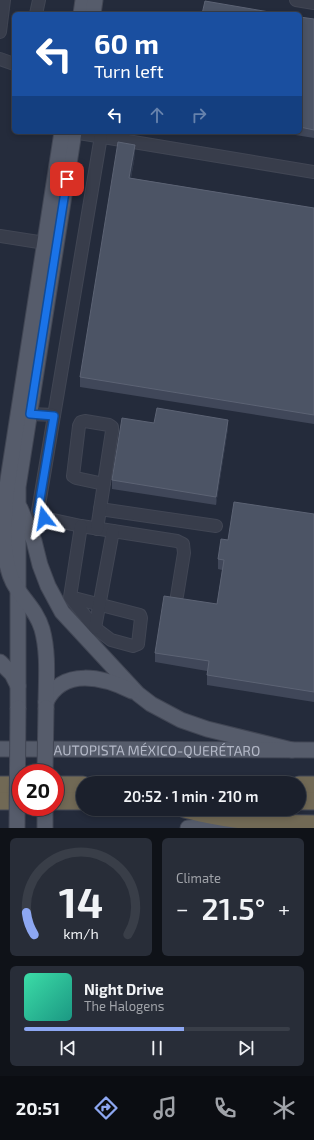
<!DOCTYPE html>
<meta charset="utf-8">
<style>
:root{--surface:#1b202c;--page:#282d38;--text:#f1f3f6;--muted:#a0a3a9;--line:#393e48;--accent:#8da7f2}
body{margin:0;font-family:"Exo 2",sans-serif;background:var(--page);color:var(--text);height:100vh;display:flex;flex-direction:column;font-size:15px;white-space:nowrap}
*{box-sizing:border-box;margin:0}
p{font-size:13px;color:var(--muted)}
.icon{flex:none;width:22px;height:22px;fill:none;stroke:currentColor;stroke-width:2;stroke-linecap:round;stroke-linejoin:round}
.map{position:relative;height:828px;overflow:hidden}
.panel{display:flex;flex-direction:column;gap:10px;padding:10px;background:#0f1218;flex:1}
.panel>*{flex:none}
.guide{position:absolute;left:12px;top:12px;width:290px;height:122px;border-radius:6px;box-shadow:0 2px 6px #0003,0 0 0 1px var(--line);background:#1a4fa0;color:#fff;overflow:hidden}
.speed{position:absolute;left:12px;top:764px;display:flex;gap:8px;font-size:20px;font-weight:700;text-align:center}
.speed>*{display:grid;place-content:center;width:52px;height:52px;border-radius:50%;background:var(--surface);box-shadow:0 2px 6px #0003,0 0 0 1px var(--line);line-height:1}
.speed .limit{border:6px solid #d22;background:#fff;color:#111}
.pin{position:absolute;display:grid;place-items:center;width:34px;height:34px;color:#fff;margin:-17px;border-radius:8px;box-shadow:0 2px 6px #0006}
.me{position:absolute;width:44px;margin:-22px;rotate:346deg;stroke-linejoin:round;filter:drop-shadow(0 0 3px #0008)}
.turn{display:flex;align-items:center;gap:14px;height:84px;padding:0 16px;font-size:18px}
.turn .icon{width:52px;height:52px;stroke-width:2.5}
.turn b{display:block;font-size:28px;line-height:34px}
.lanes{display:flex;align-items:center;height:38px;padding:0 16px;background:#0003;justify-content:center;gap:20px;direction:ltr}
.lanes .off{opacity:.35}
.big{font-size:30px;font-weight:600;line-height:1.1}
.panel .card{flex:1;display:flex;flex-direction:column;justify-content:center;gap:6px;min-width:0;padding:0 14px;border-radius:6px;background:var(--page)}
.panel .dial{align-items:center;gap:0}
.dial svg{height:104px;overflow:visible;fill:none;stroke:var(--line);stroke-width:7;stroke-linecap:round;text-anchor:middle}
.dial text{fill:var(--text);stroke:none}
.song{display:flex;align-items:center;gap:12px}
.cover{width:48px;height:48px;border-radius:6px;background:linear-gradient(135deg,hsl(160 70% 55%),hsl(170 70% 35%))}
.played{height:4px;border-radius:2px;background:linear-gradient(90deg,var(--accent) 60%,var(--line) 60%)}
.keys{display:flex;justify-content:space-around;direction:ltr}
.heat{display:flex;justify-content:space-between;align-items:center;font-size:22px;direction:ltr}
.panel .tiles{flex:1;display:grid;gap:10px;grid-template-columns:1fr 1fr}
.card:last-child{grid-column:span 2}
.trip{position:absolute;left:76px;top:776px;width:230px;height:40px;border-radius:20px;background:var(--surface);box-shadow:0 2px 6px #0003,0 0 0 1px var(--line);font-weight:600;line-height:40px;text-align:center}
.tabs{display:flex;height:64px;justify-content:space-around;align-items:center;background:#0b0d12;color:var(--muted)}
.tabs .icon{width:28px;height:28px}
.tabs .current{color:var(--accent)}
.tabs b{font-size:18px;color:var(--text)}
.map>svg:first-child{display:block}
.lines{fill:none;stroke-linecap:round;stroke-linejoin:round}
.minor-casing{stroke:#414654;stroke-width:14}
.major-casing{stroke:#414654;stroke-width:17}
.highway-casing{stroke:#434856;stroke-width:19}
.minor{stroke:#383d4b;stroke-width:12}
.major{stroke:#565c6b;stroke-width:15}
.highway{stroke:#716955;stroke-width:17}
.major-bridge-casing{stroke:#414654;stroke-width:17;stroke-linecap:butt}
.major-bridge{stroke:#565c6b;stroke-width:15}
.wall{fill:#404759}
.shaded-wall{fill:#2f3748}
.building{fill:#4c5465;stroke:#5c6374}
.route-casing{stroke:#114b97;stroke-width:10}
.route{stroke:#1a73e8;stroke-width:7}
.labels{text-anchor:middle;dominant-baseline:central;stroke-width:4;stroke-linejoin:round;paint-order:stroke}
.street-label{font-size:14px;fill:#b3b8c7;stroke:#1d2230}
</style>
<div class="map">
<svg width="314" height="828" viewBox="0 0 314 828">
<rect width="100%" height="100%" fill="#242b3b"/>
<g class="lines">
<defs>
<g id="minor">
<path d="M296,0L314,3"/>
<path d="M36,14L39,0"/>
<path d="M0,32L4,0"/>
<path d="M0,59L14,64"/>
<path d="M73,132L314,172"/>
<path d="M101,136L38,511L39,516L44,518L81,526L177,541L183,544L184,553L177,596"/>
<path d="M0,236L45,243"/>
<path d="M30,414L54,415"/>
<path d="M100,509L216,526"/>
<path d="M97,529L112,431V427L109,425L85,421L81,422L79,426L73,476L76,478L104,484"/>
<path d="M70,597L140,615L141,618L138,644L133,646L111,640L95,628L70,597L81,526"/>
<path d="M95,628L113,531"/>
</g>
<g id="major">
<path d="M81,14L83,0"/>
<path d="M93,14L95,0"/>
<path d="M20,508L34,541L40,565L48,586L62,612L138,694L151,704L181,720L207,729L292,750"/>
<path d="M0,662L12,674L18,686"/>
<path d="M46,702C63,667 103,677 132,691"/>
<path d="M18,708V487L74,132"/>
<path d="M46,708C46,682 49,654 42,629C36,609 22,599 13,582C0,556 4,515 7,486L62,132"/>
<path id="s1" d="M0,749L314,750"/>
<path d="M45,828V807"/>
<path d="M188,828L235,823"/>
</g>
<g id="highway">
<path d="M0,785H21"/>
<path d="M55,785H83"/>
<path d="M299,785H314"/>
<path d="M0,801H21"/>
<path d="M55,801H83"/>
<path d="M299,801H314"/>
<path d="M185,809C228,821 270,824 314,824"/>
</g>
</defs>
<use href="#minor" class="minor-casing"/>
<use href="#major" class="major-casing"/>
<use href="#highway" class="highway-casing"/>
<use href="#minor" class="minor"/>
<use href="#major" class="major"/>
<use href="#highway" class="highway"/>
<defs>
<g id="major-bridge">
<path d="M45,773L46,708"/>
<path d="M17,828L18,708"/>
</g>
</defs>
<use href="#major-bridge" class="major-bridge-casing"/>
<use href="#major-bridge" class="major-bridge"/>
</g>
<g class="wall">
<path d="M300,17L314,19V138L277,132H300Z"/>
<path d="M135,155L131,178L314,208V424L80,387V377Z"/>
<path d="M154,423L228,428L216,505L112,489V480Z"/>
<path d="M314,514V702L207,685V671L155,662V653L217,604L222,570L218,569V559L228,540Z"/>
</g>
<g class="shaded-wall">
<path d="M135,145V155L129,188V178Z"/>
<path d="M228,420V428L216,505V497Z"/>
</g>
<g class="building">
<path d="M205,1L281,14H202Z"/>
<path d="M300,17L314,19V130L300,127Z"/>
<path d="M118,142L135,145L129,178L314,208V415L80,377Z"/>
<path d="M157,408L228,420L216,497L112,480L122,418L154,423Z"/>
<path d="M234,502L314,514V692L207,675L209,661L155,653L164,596L217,604L224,560L218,559L221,539L228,540Z"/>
</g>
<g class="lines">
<defs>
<path id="route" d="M44,518L39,516L38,511L54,416L30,414L67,179"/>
</defs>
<use href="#route" class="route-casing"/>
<use href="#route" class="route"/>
</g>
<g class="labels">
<g class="street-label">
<text stroke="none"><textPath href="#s1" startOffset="157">AUTOPISTA MÉXICO-QUERÉTARO</textPath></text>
</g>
</g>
</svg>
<div class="speed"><div class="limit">20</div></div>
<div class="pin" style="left:67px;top:179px;background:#d93025"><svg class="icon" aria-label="arrive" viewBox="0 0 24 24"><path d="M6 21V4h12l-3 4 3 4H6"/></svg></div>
<svg class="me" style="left:44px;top:518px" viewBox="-20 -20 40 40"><path d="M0-17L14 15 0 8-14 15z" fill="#1a73e8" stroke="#fff" stroke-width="4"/></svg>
<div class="trip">20:52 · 1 min · 210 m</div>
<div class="guide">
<div class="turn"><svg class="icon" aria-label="left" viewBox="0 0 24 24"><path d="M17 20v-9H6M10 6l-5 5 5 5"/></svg><div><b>60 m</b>Turn left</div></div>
<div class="lanes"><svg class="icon" aria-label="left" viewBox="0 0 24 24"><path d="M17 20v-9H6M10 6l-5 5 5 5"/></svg><svg class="icon off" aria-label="ahead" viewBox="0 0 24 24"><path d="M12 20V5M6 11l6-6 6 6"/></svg><svg class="icon off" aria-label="right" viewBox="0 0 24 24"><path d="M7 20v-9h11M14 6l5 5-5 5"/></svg></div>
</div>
</div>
<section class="panel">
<div class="tiles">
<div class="card dial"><svg viewBox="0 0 100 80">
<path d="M14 69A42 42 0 1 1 86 69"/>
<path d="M14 69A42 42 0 0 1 8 52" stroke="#8da7f2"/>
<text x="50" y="56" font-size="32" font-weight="700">14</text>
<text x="50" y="72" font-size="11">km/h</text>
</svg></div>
<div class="card"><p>Climate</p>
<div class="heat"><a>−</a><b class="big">21.5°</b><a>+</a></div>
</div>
<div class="card">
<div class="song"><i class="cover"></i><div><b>Night Drive</b><p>The Halogens</p></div></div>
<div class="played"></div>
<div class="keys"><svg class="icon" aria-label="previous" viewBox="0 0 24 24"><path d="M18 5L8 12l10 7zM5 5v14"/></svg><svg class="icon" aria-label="pause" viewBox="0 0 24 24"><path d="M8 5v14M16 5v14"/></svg><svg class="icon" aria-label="next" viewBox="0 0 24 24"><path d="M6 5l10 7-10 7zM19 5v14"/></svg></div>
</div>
</div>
</section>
<nav class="tabs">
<b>20:51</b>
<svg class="icon current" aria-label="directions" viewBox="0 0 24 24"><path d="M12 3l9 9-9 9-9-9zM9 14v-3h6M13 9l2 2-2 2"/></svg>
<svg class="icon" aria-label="music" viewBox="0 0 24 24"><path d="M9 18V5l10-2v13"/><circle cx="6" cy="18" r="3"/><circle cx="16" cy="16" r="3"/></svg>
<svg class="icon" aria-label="phone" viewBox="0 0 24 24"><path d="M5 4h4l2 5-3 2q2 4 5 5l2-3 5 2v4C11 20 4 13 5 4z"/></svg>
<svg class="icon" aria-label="climate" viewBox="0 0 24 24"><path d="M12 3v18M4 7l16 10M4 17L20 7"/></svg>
</nav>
